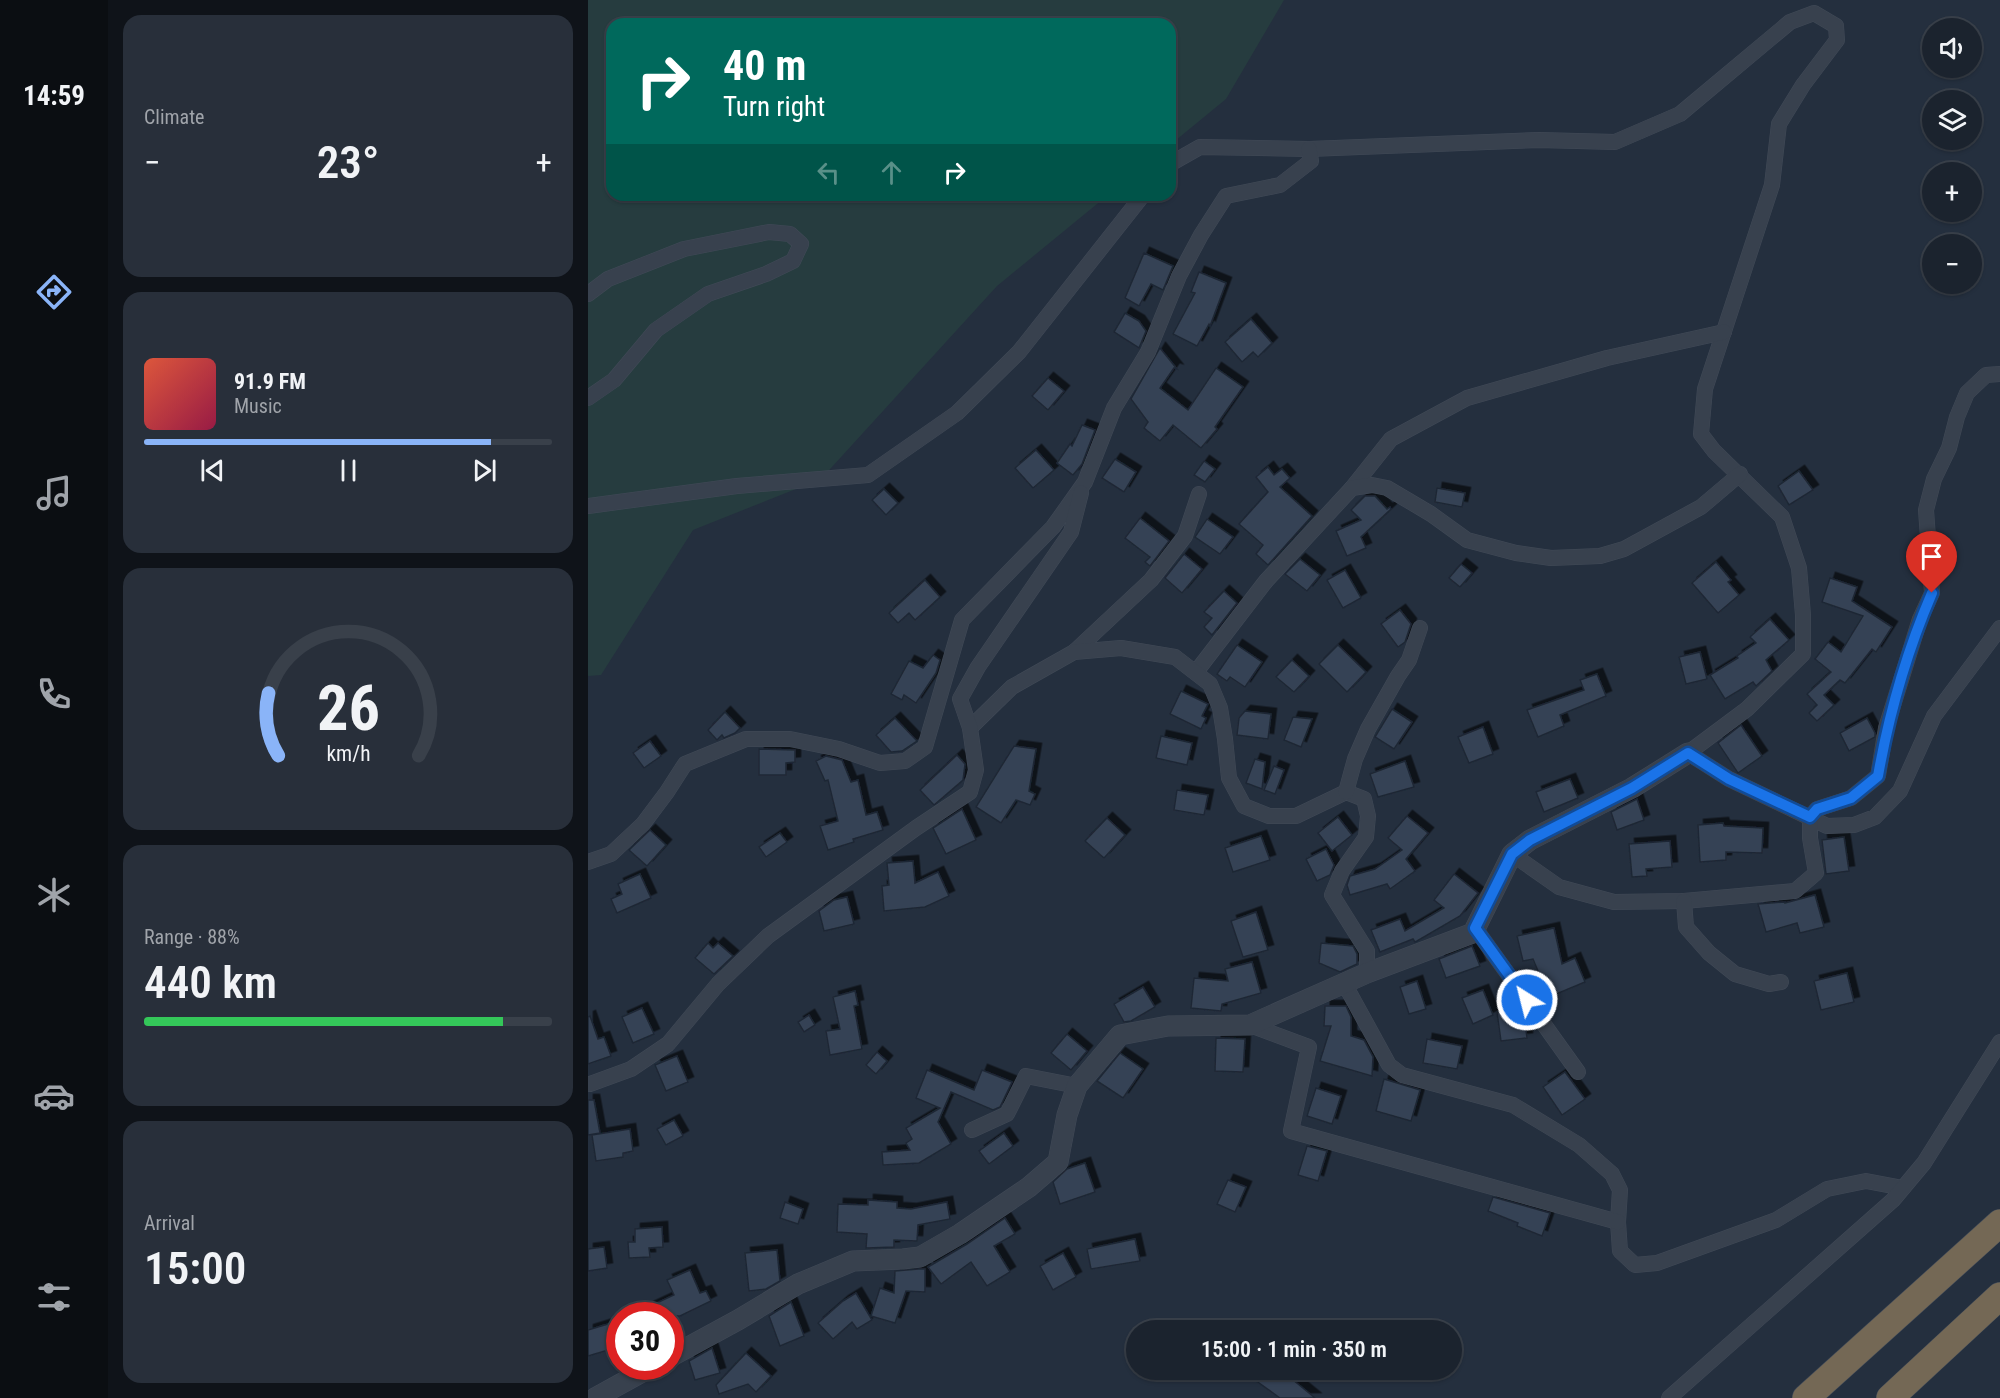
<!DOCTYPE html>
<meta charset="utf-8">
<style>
:root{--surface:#1b232e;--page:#282f3a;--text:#f1f3f6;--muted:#a0a4aa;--line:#39404a;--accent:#8ab4f8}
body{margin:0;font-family:"Roboto Condensed",sans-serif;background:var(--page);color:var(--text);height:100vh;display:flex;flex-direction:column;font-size:22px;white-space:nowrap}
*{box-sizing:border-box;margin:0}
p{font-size:20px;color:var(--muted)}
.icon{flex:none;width:33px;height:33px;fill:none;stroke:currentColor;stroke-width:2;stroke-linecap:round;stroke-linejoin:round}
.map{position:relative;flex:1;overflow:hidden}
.panel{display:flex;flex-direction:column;gap:15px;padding:15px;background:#0f1319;width:480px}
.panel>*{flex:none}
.guide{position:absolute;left:18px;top:18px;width:570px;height:183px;border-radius:18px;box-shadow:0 2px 4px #0004,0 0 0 2px var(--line);background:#00695c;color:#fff;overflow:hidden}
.controls{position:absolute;left:1334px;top:18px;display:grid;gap:12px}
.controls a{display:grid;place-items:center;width:60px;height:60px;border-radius:50%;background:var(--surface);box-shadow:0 2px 4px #0004,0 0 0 2px var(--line);font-size:30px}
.speed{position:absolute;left:18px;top:1302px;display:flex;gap:12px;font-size:30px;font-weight:700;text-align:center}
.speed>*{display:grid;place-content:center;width:78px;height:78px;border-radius:50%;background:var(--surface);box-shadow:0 2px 4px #0004,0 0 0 2px var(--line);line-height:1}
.speed .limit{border:9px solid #d22;background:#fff;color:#111}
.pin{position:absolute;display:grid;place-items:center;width:51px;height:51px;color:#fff;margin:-62px -26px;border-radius:50% 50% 50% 0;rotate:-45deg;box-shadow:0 0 6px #0007}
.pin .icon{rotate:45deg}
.me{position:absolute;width:66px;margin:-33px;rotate:324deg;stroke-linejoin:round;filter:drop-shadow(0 0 4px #0008)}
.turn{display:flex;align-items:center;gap:21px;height:126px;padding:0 18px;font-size:27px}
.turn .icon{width:78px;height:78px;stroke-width:2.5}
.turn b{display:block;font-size:42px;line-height:51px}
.lanes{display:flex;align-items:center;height:57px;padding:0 18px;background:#0003;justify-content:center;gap:30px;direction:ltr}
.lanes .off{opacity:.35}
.big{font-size:45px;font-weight:600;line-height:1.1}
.panel .card{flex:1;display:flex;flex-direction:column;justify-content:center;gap:9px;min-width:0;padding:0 21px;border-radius:18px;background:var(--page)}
.panel .dial{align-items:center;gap:0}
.dial svg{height:156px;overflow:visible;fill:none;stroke:var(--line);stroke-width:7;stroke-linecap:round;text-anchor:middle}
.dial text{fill:var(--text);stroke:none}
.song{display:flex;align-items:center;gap:18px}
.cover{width:72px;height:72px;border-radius:9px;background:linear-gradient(135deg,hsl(10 70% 55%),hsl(340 70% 35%))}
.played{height:6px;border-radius:3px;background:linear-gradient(90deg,var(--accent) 85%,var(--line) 85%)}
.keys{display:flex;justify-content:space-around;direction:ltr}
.heat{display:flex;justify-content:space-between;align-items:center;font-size:33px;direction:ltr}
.charge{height:9px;border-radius:4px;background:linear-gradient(90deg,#34c759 88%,var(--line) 0)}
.trip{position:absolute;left:538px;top:1320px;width:336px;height:60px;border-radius:30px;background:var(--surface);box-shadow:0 2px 4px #0004,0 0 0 2px var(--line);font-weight:600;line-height:60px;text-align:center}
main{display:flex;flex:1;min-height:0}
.tab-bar{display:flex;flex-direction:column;width:108px;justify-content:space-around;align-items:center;background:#0b0e12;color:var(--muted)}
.tab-bar .icon{width:42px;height:42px}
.tab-bar .active{color:var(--accent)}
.tab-bar b{font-size:27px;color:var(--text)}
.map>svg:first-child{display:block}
.green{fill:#263c3f}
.building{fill:#364354;stroke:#1f2835;stroke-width:1.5;filter:url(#shadow)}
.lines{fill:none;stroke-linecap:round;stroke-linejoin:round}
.minor-casing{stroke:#414a57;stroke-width:16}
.tertiary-casing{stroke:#414a57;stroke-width:21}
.motorway-casing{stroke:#434c59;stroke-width:28}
.minor{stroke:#38414e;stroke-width:15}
.tertiary{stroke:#38414e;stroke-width:20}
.motorway{stroke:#746855;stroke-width:27}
.route-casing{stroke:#114b97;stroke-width:15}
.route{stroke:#1a73e8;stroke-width:10}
</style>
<main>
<nav class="tab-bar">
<b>14:59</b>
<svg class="icon active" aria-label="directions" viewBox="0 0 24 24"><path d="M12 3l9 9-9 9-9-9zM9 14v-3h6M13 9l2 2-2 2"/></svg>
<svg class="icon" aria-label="music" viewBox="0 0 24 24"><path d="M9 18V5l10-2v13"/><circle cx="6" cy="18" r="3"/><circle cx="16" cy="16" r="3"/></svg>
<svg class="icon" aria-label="phone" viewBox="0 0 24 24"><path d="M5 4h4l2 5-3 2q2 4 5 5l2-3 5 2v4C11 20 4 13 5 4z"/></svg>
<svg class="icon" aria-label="climate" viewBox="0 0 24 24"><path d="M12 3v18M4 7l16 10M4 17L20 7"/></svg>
<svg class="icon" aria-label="car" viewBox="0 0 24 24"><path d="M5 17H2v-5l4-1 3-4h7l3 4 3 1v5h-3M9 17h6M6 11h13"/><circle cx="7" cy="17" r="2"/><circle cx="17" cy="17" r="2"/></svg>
<svg class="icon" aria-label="filters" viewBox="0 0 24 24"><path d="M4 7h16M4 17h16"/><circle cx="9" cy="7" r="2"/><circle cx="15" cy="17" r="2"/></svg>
</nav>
<section class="panel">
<div class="card"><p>Climate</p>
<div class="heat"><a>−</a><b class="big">23°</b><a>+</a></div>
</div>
<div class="card">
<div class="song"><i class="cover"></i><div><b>91.9 FM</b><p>Music</p></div></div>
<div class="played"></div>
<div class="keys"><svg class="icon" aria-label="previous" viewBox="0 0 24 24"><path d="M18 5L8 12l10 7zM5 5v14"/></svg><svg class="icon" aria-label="pause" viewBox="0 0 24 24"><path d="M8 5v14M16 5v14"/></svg><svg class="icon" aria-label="next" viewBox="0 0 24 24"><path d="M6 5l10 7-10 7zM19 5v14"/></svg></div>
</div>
<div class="card dial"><svg viewBox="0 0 100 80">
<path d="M14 69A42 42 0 1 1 86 69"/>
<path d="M14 69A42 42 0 0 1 9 37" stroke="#8ab4f8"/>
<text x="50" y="56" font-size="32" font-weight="700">26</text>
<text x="50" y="72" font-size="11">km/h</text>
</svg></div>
<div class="card"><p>Range · 88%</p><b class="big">440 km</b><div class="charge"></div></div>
<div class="card"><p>Arrival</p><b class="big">15:00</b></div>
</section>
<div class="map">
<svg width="1412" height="1398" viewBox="0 0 1412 1398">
<defs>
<filter id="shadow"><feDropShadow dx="5.5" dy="-5.5" stdDeviation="0" flood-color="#0009"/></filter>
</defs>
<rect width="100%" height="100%" fill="#242f3e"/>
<path class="green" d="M0,0H696L638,99L582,145V24H24V195H520L409,286L233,479L105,530L13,675L0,676Z"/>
<g class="building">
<path d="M556,253L585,266L575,290L563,284L551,306L537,298Z"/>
<path d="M611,272L638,283L622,326L621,324L609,346L585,334L607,293L603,292Z"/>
<path d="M537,313L551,321L558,331L551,348L526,332Z"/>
<path d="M663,319L684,343L670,357L665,352L654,362L637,342Z"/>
<path d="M572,348L589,369L586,368L572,388L600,410L628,368L655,387L627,427L629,429L613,448L585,425L572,441L556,428L560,422L543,399Z"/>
<path d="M460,378L476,391L460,410L444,396Z"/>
<path d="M494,425L507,430L494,464L485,475L469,463L482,444L484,446Z"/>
<path d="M448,450L466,470L445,488L427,468Z"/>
<path d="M527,459L548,472L536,492L514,478Z"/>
<path d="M616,461L627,469L617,482L606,475Z"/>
<path d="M680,467L686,475L694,469L702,478L692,487L724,516L680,565L668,554L675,545L651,524L680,492L668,477Z"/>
<path d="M1211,471L1225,490L1201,505L1190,486Z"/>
<path d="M849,488L877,493L874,507L847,502Z"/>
<path d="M296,489L310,503L298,515L284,500Z"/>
<path d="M777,496H787L799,509L802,507L803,509L773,537L778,548L759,556L748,531L773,520L763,510Z"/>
<path d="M552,518L581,541L562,566L557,562L562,557L537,538Z"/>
<path d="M619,519L645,537L632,554L607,537Z"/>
<path d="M596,554L614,569L594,593L577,578Z"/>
<path d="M712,559L732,575L719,591L697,574Z"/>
<path d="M1128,562L1143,580L1140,582L1151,595L1130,613L1104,583Z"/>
<path d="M873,564L884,573L872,587L861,578Z"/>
<path d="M757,570L773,598L755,608L739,580Z"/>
<path d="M1242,578L1269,587L1264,601L1304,627L1288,652L1284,649L1257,683L1252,680L1236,695L1246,705L1229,721L1221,713L1229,705L1219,694L1243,672L1227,659L1240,642L1253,652L1275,616L1234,602Z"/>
<path d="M337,580L352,597L327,620L321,613L310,623L301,613Z"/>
<path d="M636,591L649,603L624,635L616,627L624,618L616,612Z"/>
<path d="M812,610L823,624L817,642L810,647L793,624Z"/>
<path d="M1182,619L1201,640L1178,660L1184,671L1168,686L1165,682L1137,699L1122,675L1150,658L1149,656L1168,643L1162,637Z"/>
<path d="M649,645L674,662L657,687L642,677L639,681L629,674Z"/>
<path d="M750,645L778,672L759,692L731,664Z"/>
<path d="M1112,652L1119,679L1098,684L1091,657Z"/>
<path d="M345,655L352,660L348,673L328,703L316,695L314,700L303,694L321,661L335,668Z"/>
<path d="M704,660L721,676L706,692L688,677Z"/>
<path d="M1009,674L1018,696L972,715L976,726L950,737L939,710L996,690L992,680Z"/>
<path d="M593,691L620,704L614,716L618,718L613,729L582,714Z"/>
<path d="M804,709L824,722L806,749L787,737Z"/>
<path d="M657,711L683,714L680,739L649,735L651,718Z"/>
<path d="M137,712L152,728L147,733L136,738L134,735L129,740L120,730Z"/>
<path d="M705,717L724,719L713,747L696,740Z"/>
<path d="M307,718L329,741L314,751L303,752L288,735Z"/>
<path d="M1279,718L1287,733V737L1261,751L1252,733Z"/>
<path d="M1153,725L1174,756L1150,773L1130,743Z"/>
<path d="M895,727L905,754L881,763L870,737Z"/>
<path d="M573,736L604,743L599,765L568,758Z"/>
<path d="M62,741L73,756L56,768L45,753Z"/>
<path d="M426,746L448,749L441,791L447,794L442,805L428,800L413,823L388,807Z"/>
<path d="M171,749L207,750V762L198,763V775H171Z"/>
<path d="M369,755L377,764L375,780L346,805L332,790Z"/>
<path d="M238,756L254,760L263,782L270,780L278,815L289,812L295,830L265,839L266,842L240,850L232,826L250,821L240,780L237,781L228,761Z"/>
<path d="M667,759L677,762L674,789L658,783Z"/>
<path d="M817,761L826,787L790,797L782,774Z"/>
<path d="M686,766L696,770L687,794L676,790Z"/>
<path d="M982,779L990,798L956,812L948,792Z"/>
<path d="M589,790L620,795L616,815L586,810Z"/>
<path d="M1049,799L1056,820L1029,830L1023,812Z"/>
<path d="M374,809L388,840L358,854L345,828Z"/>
<path d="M819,816L840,833L818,859L827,871L802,889L799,884L762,895L759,885L762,876L787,869L814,850L800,838Z"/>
<path d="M750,817L764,835L744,851L730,833Z"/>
<path d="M519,818L537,835L516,858L497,841Z"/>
<path d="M1135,823L1136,826L1175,828L1174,853L1138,852V860L1112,862L1110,825Z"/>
<path d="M62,830L78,845L59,866L41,850Z"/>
<path d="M192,833L199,842L178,857L171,847Z"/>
<path d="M673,836L682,860L645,872L637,848Z"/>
<path d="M1256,837L1261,871L1238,874L1234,840Z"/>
<path d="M1082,841L1084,867L1058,869L1059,876L1044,877L1041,844Z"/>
<path d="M738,849L746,865L742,875L729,881L718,859Z"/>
<path d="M325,861L327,883L350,872L361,896L337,907L296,911L294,886L301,885L299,863Z"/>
<path d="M52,874L63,898L29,913L23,899L34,894L30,884Z"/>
<path d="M866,874L890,893L872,916L829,941L827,942L825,939L792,952L783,930L812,919L817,931L856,908L846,900Z"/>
<path d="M1227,895L1236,927L1212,933L1209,923L1178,932L1170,904L1197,902V903Z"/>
<path d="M259,897L266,924L236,931L231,911L246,900Z"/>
<path d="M668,912L680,950L655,957L643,921Z"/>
<path d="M966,928L974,964L987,958L997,982L961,997L945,959L935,961L929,936Z"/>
<path d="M120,943L125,948L130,943L145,956L126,974L107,958Z"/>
<path d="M733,943L765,946L769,954V964L752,972L731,963Z"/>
<path d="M884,946L892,966L858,978L851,959Z"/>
<path d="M664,962L673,993L634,1004L633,1011L603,1008L606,978L640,981L637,969Z"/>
<path d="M1259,973L1266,1002L1233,1010L1226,981Z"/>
<path d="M829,981L838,1009L821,1014L812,987Z"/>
<path d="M555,987L567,1007L543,1021L536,1022L526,1004Z"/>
<path d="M895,990L905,1015L885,1024L874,998Z"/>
<path d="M267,991L270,1005L266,1006L274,1049L242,1055L238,1031L252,1029L245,997Z"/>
<path d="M737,1006H758L763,1017V1036L776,1040L785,1057L784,1076L732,1061L743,1026H736Z"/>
<path d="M54,1008L66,1034L45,1043L34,1017Z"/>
<path d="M933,1009L936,1014L939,1038L913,1041L909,1012Z"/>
<path d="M221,1015L227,1025L216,1032L210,1022Z"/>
<path d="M2,1016L10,1039L16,1037L23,1056L0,1064V1017Z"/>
<path d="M479,1034L499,1051L483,1070L463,1053Z"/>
<path d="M628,1038L657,1039L655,1072L627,1071Z"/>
<path d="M839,1039L874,1046L869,1069L835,1063Z"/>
<path d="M289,1052L299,1061L288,1074L278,1065Z"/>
<path d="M532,1053L555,1069L535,1098L509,1081Z"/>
<path d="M89,1056L100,1082L78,1091L67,1065Z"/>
<path d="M339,1070L386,1090L394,1070L424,1082L412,1107L405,1110L363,1092L350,1122L363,1144L331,1163L295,1165L294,1152L322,1150L318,1143L324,1139L318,1128L352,1108L328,1098Z"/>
<path d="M977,1072L997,1099L974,1115L955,1087Z"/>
<path d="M796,1079L832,1090L823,1121L788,1111Z"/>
<path d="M728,1088L753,1096L744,1124L719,1116Z"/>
<path d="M0,1100H6L12,1133L0,1135Z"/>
<path d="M86,1120L95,1136L78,1145L69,1129Z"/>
<path d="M42,1129L45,1151L35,1153V1157L8,1161L4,1135Z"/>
<path d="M416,1133L425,1146L401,1164L391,1151Z"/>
<path d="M719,1146L739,1151L730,1181L710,1175Z"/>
<path d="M497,1163L507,1192L472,1204L465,1182L479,1169Z"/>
<path d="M640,1180L658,1187L647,1212L629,1204Z"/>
<path d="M905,1197L962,1213L954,1236L929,1226L930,1223L900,1211Z"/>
<path d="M280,1200L309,1202V1208L323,1209L359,1202L362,1219L330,1225L329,1241L306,1240V1247L278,1248L279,1234L249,1232L250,1204L280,1205Z"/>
<path d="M197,1202L215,1209L210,1224L192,1218Z"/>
<path d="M417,1218L427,1234L406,1246L422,1272L399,1286L383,1262L353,1284L340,1267L379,1244Z"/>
<path d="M74,1227L75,1247L61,1248L62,1257L41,1258L40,1242H47V1229Z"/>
<path d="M547,1239L552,1261L503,1269L499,1249Z"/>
<path d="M16,1247L19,1268L0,1271V1249Z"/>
<path d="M189,1250L192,1281L178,1289L161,1291L157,1253Z"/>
<path d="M475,1253L488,1277L465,1290L452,1266Z"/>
<path d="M331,1269H337V1292L318,1291L307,1323L283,1316L292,1288L306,1293L307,1271Z"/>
<path d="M102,1270L112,1293L118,1291L123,1301L92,1316H41L86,1295L79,1280Z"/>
<path d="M268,1293L284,1320L269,1329L264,1322L245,1339L230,1323L255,1301Z"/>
<path d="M203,1302L216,1336L192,1346L181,1316Z"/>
<path d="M20,1324L27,1348L0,1356V1330Z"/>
<path d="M124,1348L132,1373L107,1380L101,1361Z"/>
<path d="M158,1353L183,1376L168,1392L160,1384L131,1394L128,1385Z"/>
<path d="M659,1370H703L699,1375L727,1398H692L667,1380L669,1377Z"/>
</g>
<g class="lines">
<defs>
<g id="minor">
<path d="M582,164L612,147L721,149L951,140L1027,142L1092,114L1202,22L1226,13L1248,26L1249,40L1215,85L1191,124L1184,185L1117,389L1113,434L1126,451L1194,517L1211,568L1215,615V654L1159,709L1100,753L1141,779L1239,826L1266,825L1287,817L1312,791L1346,716L1412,628"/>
<path d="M0,294L20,279L96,249L181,232L202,234L213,244L205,261L178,274L120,294L68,330L26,380L0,398"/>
<path d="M764,488L803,439L879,398L1019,358L1136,332"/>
<path d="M0,506L149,486L280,475L369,413L431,352L555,195"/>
<path d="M486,652L563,580L597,536L611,494"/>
<path d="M608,672L678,581L764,488L784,485L799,488L843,514L879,540L928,553L963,558L1012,556L1036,549L1113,507L1152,474"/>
<path d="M382,728L424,687L486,652L533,648L587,657L622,684L632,708L637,739L641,778L656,806L681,816H708L758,792L776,799L780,816L778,837L754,871L744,895L779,951V973"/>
<path d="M758,792L767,759L780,729L810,676L821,660L832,628"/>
<path d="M924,854L971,887L1026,902L1096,901L1207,891L1228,873L1222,838V817L1229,809L1263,798L1290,776L1298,728L1332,619L1344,593L1338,510L1346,479L1361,448L1369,417L1379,393L1398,375L1412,374"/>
<path d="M0,862L23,854L55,824L79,792L97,764L158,739H202L251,749L292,763L317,761L337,747L374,620L465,527L497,482L526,408L560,352L591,276L613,235L638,196L692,185L723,161L721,149"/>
<path d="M1096,901L1098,927L1121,953L1147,974L1181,984L1193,982"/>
<path d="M887,928L990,1072"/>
<path d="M756,983L801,1065L814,1075L925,1105L991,1145L1024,1174L1032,1190L1030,1222L1032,1251L1047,1265L1069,1263L1188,1220L1239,1189L1278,1181L1315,1188"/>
<path d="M662,1025L721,1047L703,1131L1030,1222"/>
<path d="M2,1084L43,1069L80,1044L130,984L180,936L328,828L382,792L388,770L382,728L372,699L390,667L483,532L493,493"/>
<path d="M384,1130L419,1114L438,1076L489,1086"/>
<path d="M1081,1398L1305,1200L1336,1163L1412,1042"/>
</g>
<g id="tertiary">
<path d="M82,1357L150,1320L210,1284L265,1261L315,1259L332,1257L372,1234L441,1187L470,1162L479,1115L489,1086L532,1035L580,1026L662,1025L779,973L885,933L924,854L942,840L1044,788L1100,753"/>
<path d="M7,1398L65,1366"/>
</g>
<g id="motorway">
<path d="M1218,1398L1412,1223"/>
<path d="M1302,1398L1412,1296"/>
</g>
</defs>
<use href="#minor" class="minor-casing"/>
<use href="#tertiary" class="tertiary-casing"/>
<use href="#motorway" class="motorway-casing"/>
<use href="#minor" class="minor"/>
<use href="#tertiary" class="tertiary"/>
<use href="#motorway" class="motorway"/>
</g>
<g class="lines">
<defs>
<path id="route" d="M939,1000L887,928L924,854L942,840L1044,788L1100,753L1141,779L1222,817L1229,809L1263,798L1290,776C1301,714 1319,651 1344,593"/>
</defs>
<use href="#route" class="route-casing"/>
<use href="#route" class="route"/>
</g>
</svg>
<div class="controls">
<a><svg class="icon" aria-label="sound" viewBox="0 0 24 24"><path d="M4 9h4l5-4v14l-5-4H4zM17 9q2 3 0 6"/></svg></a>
<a><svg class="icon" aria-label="layers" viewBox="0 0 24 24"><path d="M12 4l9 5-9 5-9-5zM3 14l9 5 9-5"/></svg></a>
<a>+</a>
<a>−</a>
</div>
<div class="speed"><div class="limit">30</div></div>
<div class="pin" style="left:1344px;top:593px;background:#d93025"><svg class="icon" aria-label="arrive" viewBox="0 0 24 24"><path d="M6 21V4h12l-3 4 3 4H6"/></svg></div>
<svg class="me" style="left:939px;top:1000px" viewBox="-20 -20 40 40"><circle r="17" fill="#1a73e8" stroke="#fff" stroke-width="3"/><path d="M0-11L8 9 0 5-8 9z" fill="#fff"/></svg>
<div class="trip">15:00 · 1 min · 350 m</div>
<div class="guide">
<div class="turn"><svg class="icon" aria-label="right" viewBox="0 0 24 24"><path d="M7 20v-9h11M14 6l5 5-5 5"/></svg><div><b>40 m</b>Turn right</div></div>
<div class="lanes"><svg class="icon off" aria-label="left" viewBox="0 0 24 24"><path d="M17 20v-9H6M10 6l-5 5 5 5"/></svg><svg class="icon off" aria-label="ahead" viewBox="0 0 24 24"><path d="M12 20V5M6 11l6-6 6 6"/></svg><svg class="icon" aria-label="right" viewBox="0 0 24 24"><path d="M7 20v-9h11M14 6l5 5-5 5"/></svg></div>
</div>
</div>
</main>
